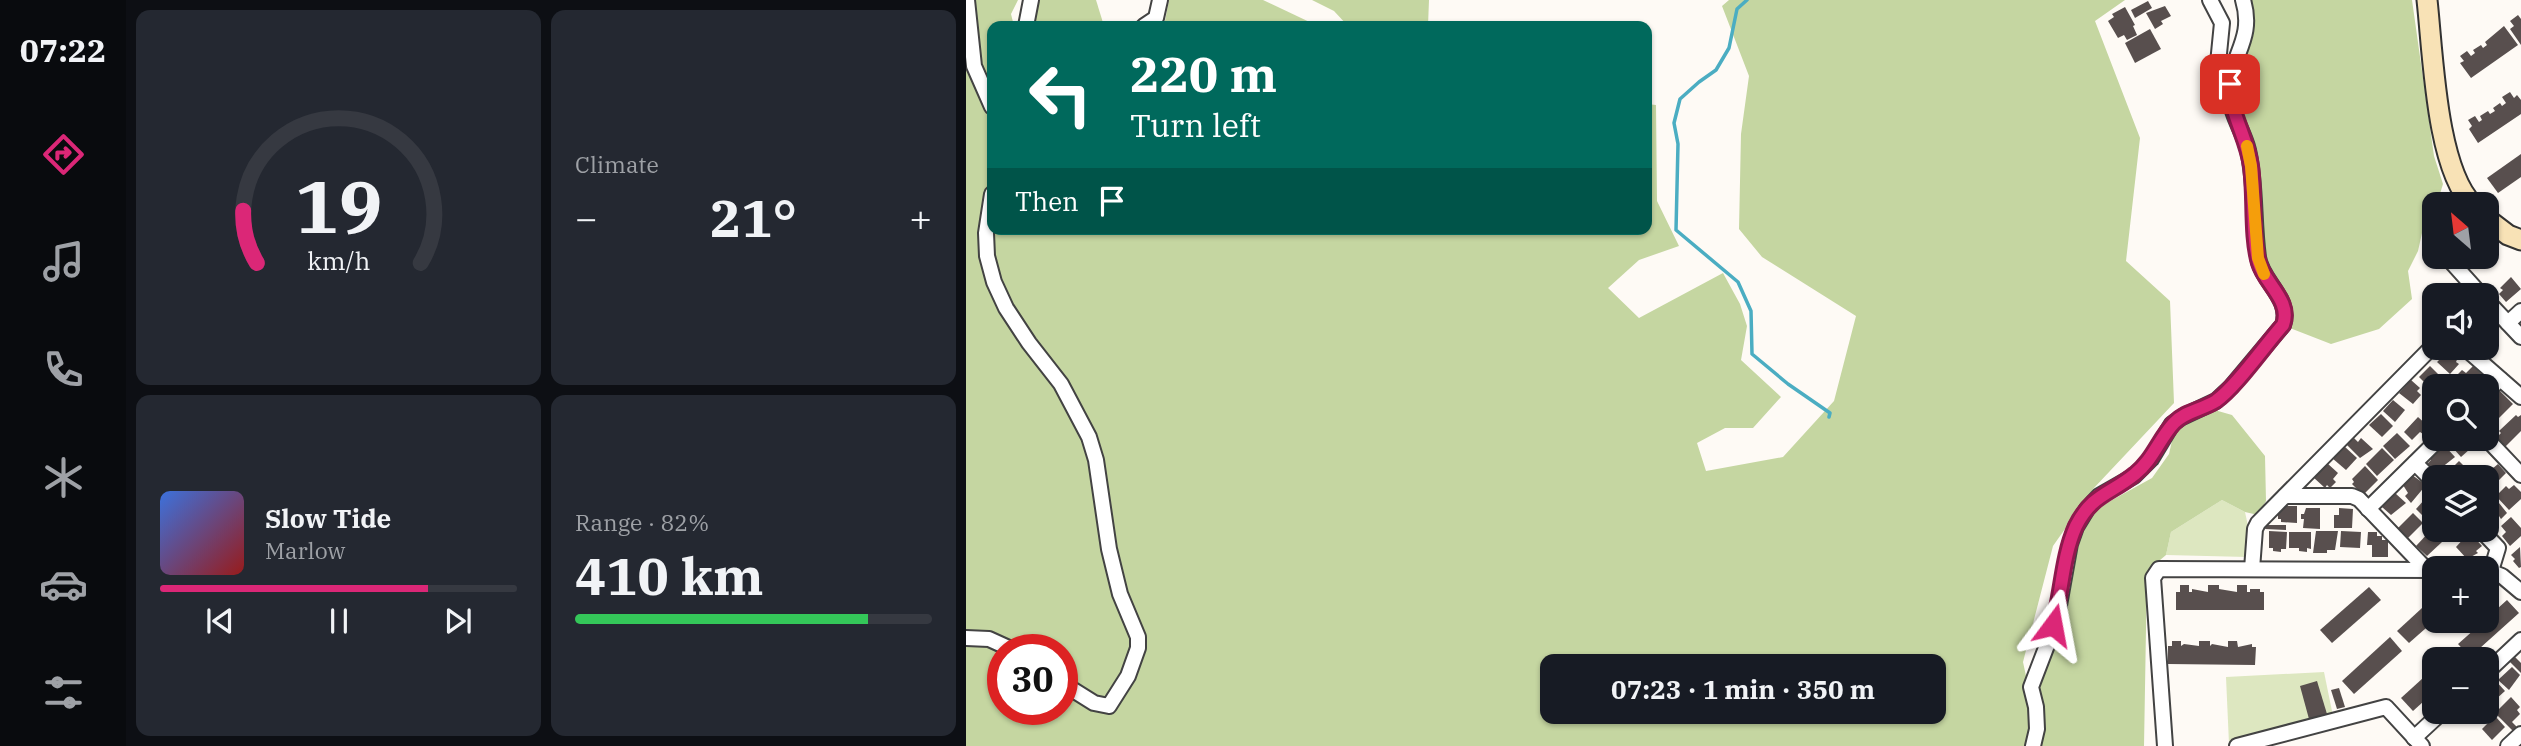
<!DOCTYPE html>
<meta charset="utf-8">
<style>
:root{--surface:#171b24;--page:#242831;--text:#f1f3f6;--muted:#9ea1a6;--line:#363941;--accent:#db2777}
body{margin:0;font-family:"IBM Plex Serif",serif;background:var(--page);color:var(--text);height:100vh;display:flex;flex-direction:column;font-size:26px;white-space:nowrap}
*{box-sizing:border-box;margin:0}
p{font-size:23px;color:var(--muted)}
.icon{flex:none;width:38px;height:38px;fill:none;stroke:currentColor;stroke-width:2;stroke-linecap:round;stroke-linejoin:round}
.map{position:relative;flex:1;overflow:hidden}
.panel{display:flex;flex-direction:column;gap:10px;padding:10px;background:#0d0f14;width:840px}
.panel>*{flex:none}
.top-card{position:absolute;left:21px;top:21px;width:665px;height:214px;border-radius:14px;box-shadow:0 2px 5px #0004;background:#00695c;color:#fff;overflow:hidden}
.needle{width:46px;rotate:332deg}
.fabs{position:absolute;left:1456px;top:192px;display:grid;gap:14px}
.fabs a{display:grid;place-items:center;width:77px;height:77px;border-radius:14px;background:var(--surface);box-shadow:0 2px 5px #0004;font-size:35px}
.speed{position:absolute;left:21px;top:634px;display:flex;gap:14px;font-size:35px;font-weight:700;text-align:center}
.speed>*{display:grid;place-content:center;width:91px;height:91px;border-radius:50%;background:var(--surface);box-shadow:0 2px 5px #0004;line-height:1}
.speed .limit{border:10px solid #d22;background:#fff;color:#111}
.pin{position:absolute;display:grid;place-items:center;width:60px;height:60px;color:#fff;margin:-30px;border-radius:14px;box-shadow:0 4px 10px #0006}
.me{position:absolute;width:77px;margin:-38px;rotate:13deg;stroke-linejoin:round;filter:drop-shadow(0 0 5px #0008)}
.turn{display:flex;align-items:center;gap:24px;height:147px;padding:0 28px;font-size:32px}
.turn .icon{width:91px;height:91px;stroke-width:2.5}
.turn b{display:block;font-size:49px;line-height:60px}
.then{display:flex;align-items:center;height:66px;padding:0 28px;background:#0003;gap:14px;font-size:26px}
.big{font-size:52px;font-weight:700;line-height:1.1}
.panel .card{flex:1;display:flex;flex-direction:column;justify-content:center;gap:10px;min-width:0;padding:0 24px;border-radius:14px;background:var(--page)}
.panel .dial{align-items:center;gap:0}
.dial svg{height:182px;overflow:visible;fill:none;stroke:var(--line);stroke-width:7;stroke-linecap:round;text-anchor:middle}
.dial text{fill:var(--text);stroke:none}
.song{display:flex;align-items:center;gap:21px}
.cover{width:84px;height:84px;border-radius:10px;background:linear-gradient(135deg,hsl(220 70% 55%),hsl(0 70% 35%))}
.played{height:7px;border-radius:4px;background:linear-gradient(90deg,var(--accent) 75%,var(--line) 75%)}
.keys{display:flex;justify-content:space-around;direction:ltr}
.heat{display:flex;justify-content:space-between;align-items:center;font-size:38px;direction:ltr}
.charge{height:10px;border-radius:5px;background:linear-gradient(90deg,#34c759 82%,var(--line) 0)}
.panel .tiles{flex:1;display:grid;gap:10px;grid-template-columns:repeat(2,1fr)}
.trip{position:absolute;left:574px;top:654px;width:406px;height:70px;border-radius:14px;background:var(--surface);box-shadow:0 2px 5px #0004;font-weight:700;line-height:70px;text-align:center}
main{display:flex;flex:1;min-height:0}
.dock{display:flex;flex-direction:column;width:126px;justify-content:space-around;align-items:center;background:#090b0e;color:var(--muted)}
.dock .icon{width:49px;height:49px}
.dock .active{color:var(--accent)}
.dock b{font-size:32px;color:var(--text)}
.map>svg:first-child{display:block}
.green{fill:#dde7c0}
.forest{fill:#c5d6a1;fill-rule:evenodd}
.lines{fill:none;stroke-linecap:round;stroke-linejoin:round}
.stream{stroke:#4badc2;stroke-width:3.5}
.building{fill:#584f4e}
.street-casing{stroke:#434343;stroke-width:18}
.secondary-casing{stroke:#323232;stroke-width:23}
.street{stroke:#fff;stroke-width:14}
.secondary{stroke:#f8e2b6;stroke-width:19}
.route-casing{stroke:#8e194d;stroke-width:18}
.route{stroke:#db2777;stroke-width:12}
.slow{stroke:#f59e0b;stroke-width:12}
</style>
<main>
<nav class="dock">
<b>07:22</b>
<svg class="icon active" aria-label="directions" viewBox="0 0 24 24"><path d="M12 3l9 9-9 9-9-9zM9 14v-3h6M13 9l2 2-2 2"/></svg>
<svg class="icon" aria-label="music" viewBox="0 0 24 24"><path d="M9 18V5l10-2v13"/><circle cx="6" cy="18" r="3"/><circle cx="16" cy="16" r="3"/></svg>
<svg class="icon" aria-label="phone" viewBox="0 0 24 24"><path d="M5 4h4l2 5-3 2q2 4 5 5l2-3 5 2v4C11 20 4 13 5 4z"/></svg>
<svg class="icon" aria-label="climate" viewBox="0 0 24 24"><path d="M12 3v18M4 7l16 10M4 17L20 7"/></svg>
<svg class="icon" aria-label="car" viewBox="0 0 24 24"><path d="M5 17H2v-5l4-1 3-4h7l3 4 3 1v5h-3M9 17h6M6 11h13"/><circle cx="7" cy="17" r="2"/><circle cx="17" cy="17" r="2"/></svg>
<svg class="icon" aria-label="filters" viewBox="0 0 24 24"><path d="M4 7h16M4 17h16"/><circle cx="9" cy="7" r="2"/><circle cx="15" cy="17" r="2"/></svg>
</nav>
<section class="panel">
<div class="tiles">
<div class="card dial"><svg viewBox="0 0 100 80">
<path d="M14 69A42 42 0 1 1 86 69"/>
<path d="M14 69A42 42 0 0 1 8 46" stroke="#db2777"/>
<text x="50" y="56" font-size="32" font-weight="700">19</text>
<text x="50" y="72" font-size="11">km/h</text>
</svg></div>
<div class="card"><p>Climate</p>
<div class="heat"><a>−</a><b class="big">21°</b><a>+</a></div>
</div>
<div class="card">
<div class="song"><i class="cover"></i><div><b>Slow Tide</b><p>Marlow</p></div></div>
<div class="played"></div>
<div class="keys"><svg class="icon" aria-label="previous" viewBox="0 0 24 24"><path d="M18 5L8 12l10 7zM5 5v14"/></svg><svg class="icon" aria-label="pause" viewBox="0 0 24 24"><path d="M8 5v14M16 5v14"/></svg><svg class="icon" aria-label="next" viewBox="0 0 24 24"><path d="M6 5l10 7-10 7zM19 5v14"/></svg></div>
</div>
<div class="card"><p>Range · 82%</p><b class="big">410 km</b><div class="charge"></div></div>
</div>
</section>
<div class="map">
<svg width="1555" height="746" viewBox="0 0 1555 746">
<rect width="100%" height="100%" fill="#fefaf5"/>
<g class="green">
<path d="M1256,500L1279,512L1282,526L1281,557L1200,555L1205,532Z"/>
<path d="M1358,672L1367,716L1263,744L1260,677Z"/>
</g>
<g class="forest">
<path d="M0,0H52L45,14L48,26H26V229H681V104L690,105L691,201L713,246L673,260L642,288L673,318L757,273L774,304L781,326L775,360L815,397L787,428H759L731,443L740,471L817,457L868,401L890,316L796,257L773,229L775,134L783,76L756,6L763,0H1159L1129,21L1174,138L1160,261L1204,301L1208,403L1127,489L1087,546L1057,662L1069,718L1062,746H0ZM37,649H96V709H37ZM586,667H968V712H586Z"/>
<path d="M74,0H130L138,26H69L67,17Z"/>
<path d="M203,0H297L352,26H198Z"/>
<path d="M346,0H463L462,26H382L368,11Z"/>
<path d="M1276,0H1446L1468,156L1477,184L1473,197L1456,233L1452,251L1442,271L1446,299L1413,329L1365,344L1319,326L1290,261L1282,160L1264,84L1280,34Z"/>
<path d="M1245,409L1266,415L1299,456L1300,501L1292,515L1279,512L1256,500L1205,532L1200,555L1181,571L1178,746H1073L1077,735L1070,687L1116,526L1130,509L1186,478L1203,454L1208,432L1220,419Z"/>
</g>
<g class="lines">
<path class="stream" d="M781,0L771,9L763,48L750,70L733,82L714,99L708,123L712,144L710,230L772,282L785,311L786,354L822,384L864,413L863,417"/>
</g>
<g class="building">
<path d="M1182,1L1186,8L1169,18L1165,10Z"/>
<path d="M1199,6L1205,16L1195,21L1197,24L1189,29L1180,13Z"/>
<path d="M1159,7L1169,25L1167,26L1171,35L1161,40L1158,35L1152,38L1142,21L1148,17L1146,14Z"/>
<path d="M1552,15L1555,19V45L1544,29L1548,26L1544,21Z"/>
<path d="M1538,26L1552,45L1505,78L1494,63L1498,61L1494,56L1501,51L1505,56L1509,53L1507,50L1515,45L1517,48L1521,45L1519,42Z"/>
<path d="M1184,29L1195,49L1169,63L1159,43Z"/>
<path d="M1544,92L1548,98L1551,95L1555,100V114L1512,143L1503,129L1506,126L1502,120L1509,116L1513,122L1516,120L1514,116L1522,111L1524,114L1529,111L1527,108L1534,103L1536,106L1540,103L1536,97Z"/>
<path d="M1555,154V177L1532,193L1521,178Z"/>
<path d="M1545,277L1555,289L1540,302L1533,294L1537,290L1534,288Z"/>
<path d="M1477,348H1486L1493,355L1490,362L1493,364L1484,374L1471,362L1476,357L1472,353Z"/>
<path d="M1464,366L1473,375L1464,388L1453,377Z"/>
<path d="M1507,366L1522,380L1515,387L1508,384L1505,387H1495L1487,379L1496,370L1500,373Z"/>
<path d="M1445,380L1454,388L1451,391L1455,395L1447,404L1433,393Z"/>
<path d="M1534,391L1547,404L1526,425L1521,420V404L1530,398L1529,396Z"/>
<path d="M1427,400L1439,410L1429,422L1417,411Z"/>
<path d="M1468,400V421L1467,423L1456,412Z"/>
<path d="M1415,414L1427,426L1416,437L1403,425Z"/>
<path d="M1550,415L1552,417L1555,415V431L1539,447L1530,438L1535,433L1533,431Z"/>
<path d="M1452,417L1464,428L1457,434L1454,432L1446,440L1438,432Z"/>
<path d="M1431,433L1444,446L1429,459L1417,446Z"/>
<path d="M1387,437L1392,442L1395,438L1407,449L1394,458L1380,444Z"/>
<path d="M1485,439H1501L1498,442L1504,449L1495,457L1487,448L1484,445L1487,442Z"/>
<path d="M1478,445L1489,457L1470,472L1461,464L1465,460L1463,458Z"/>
<path d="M1378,446L1391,458L1380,470L1366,458Z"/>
<path d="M1416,448L1428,460L1411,476L1400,464Z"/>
<path d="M1493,461L1504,472L1498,478H1483L1480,474Z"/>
<path d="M1361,463L1372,473L1367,479L1370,482L1364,488L1361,485L1359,488L1347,477Z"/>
<path d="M1532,464L1540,473L1529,484L1532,487L1526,492L1521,487L1523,481L1516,474L1524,467L1526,469Z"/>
<path d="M1399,466L1412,480L1397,495L1386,484L1388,482L1386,479Z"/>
<path d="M1446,475L1460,485L1445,503L1439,496L1442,493L1437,485Z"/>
<path d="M1548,485L1555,492V499L1543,510L1530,496L1540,486L1543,489Z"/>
<path d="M1429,493L1440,503L1425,515L1416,507Z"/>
<path d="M1529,498L1541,513L1535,519L1533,516L1527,521L1521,514V506Z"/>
<path d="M1459,499L1468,505V518L1464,523L1450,509Z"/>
<path d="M1317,506H1331V523L1315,522V519H1312V511Z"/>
<path d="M1340,508H1354V529L1337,528L1338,519H1335V514H1338Z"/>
<path d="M1373,508L1387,509L1386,528H1368V515H1373Z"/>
<path d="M1447,513L1457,523L1441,539L1431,529Z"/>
<path d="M1545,517L1555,528V536L1544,546L1536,536L1540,532L1535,526Z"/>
<path d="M1300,525H1320V530L1299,529Z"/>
<path d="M1303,531L1321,532L1320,549H1315V552L1307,551V548H1303Z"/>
<path d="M1350,531H1372L1369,550H1361V553H1347Z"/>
<path d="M1375,531L1395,532L1394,548L1374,547Z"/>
<path d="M1464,531L1476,542L1461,556L1450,546Z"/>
<path d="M1323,532H1345V549L1341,548V552L1333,551V548H1323Z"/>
<path d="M1402,532H1411V536H1416V540H1422V557H1406V545H1401Z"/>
<path d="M1505,534L1516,546L1510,551L1512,553L1501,559L1490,547L1500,536L1501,538Z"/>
<path d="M1554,547L1555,567L1553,568L1547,561L1549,559L1545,555Z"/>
<path d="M1214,585H1223V592H1226V589L1242,592V585H1253V589L1271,592V585H1281V592H1284V589H1294V592H1298V610H1210V592H1214Z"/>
<path d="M1403,587L1415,600L1366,643L1354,630Z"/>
<path d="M1468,597V621L1443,643L1431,631Z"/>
<path d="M1541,600L1553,613L1504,657L1492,644L1518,621H1521V618Z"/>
<path d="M1424,637L1436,651L1388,694L1376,681Z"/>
<path d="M1206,641H1215V646L1218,644L1233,646V641H1244V646L1246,644L1262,647V641H1271L1272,647L1286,644V647H1290L1289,665L1202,664V646H1206Z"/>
<path d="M1549,657L1555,663V673L1544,662Z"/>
<path d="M1546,667L1554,675L1543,690L1532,680Z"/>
<path d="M1468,668V692L1447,711L1435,698Z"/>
<path d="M1528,679L1539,691L1529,700L1533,704L1527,710L1521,704V686Z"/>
<path d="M1351,681L1361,714L1343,719L1334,686Z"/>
<path d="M1373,688L1379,707L1371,709L1365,690Z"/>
<path d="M1545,697L1554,707L1551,710L1554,714L1546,722L1552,728L1548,732L1529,713Z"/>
<path d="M1502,712H1520L1508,723L1500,714Z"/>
<path d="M1529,716L1539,727L1526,740L1516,729Z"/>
</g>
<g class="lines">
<defs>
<g id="street">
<path d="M1,0L8,66L26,107"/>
<path d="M1244,0L1256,23L1248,104"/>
<path d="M60,26L65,0"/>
<path d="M178,26L190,18L194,0"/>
<path d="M26,194L20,233L21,256L28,282L40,308L63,343L95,384L123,437L130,460L143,549L154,594L172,637V648L162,676L143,706L128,703L96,683"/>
<path d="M1481,257L1516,296"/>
<path d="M1521,301L1555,337"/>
<path d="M1542,323L1555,311"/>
<path d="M1499,348L1555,397"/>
<path d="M1521,392L1534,379"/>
<path d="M1521,439L1555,475"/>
<path d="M1449,463L1468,482"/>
<path d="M1319,496H1386L1393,499L1460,569"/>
<path d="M1402,509L1473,439"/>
<path d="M1515,530L1532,548L1525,571"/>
<path d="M1286,569L1289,529L1292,523L1468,345"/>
<path d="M1521,570L1536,576L1555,592"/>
<path d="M0,638L23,639L45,649"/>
<path d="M1521,672L1555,640"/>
<path d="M1448,738L1476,712"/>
<path d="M1067,746L1071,729L1070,707L1065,687L1083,640L1092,611L1104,544L1110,527L1121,509L1133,496L1168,476L1185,459L1206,424L1216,417L1250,401L1265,387L1317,325C1326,299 1295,281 1292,257C1287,221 1290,185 1282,150C1278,132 1266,117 1264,99C1259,59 1290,43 1277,0"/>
<path d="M1199,746L1187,578L1193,569L1468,570"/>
<path d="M1271,746L1420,707L1456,746"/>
<path d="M1542,746L1555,734"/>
</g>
<g id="secondary">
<path d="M1461,0C1467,53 1470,168 1507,205"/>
<path d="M1521,219L1542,235L1555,240"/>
</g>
</defs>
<use href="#street" class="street-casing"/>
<use href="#secondary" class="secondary-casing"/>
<use href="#street" class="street"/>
<use href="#secondary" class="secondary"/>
</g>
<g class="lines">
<defs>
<path id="route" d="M1087,625C1096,594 1096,557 1110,526C1126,494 1145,494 1169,474C1187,460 1193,439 1208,423C1219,411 1236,410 1250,401C1270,387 1299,345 1317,325C1326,301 1299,284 1293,263C1285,236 1289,195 1285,166C1281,137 1264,114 1264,84"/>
</defs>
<use href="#route" class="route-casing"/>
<use href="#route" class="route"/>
<path class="slow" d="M1281,146L1285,166L1292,258L1298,274"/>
</g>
</svg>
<div class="fabs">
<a><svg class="needle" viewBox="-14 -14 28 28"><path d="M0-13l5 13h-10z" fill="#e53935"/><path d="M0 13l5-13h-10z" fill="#9ea1a6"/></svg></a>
<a><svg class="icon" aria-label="sound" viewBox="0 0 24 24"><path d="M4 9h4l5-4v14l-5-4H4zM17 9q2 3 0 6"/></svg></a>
<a><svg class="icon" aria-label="search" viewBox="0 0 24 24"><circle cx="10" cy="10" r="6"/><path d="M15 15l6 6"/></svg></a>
<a><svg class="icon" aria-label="layers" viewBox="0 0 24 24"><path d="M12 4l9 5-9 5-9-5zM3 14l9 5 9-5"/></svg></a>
<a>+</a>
<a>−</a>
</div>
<div class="speed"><div class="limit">30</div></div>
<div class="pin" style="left:1264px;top:84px;background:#d93025"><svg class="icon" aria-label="arrive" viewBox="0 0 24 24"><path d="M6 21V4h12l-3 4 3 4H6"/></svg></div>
<svg class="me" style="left:1087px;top:625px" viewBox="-20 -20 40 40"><path d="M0-17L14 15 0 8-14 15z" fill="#db2777" stroke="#fff" stroke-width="4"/></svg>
<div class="trip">07:23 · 1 min · 350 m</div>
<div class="top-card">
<div class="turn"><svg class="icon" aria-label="left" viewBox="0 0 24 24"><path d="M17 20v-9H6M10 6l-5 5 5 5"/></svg><div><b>220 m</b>Turn left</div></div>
<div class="then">Then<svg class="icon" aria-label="arrive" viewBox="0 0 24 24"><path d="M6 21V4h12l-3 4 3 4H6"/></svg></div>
</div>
</div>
</main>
